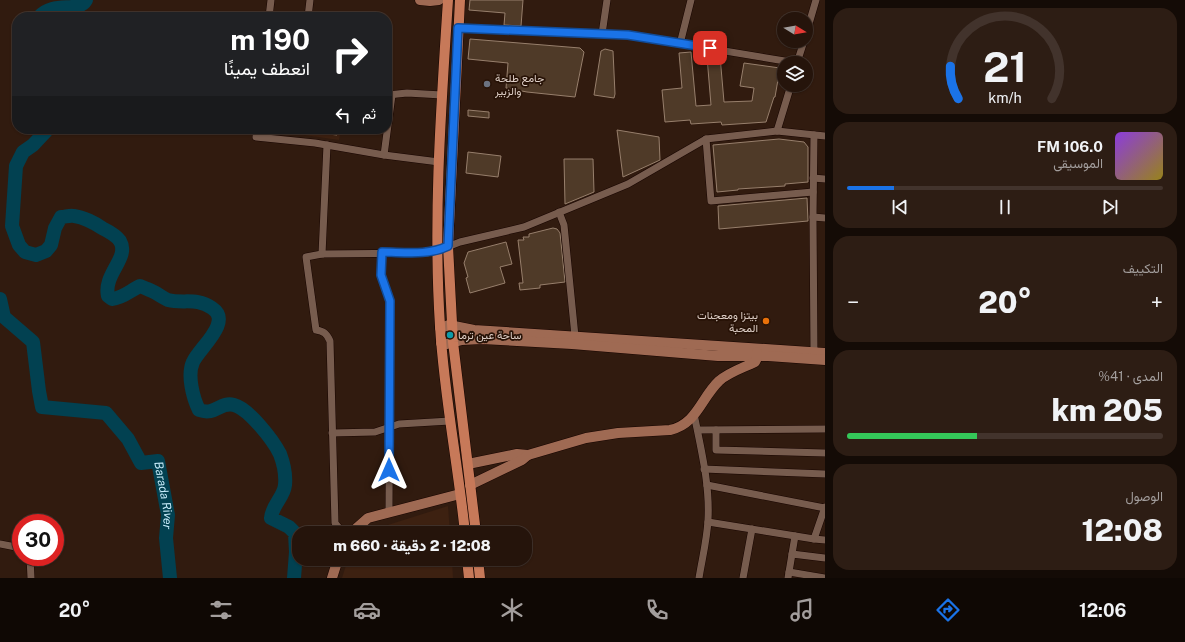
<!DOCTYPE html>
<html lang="ar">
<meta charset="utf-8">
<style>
:root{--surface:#25140b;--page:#2d1d14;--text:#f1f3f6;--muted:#a39e9d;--line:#42332c;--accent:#1a73e8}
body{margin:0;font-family:"Public Sans",Vazirmatn,sans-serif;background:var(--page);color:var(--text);direction:rtl;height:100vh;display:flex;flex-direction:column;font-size:15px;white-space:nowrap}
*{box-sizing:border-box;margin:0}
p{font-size:13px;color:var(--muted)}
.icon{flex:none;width:22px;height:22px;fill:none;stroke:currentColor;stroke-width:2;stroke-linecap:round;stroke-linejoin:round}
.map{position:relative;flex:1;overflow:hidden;direction:ltr}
.panel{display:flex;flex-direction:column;gap:8px;padding:8px;background:#140b06;width:360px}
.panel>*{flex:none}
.hud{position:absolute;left:12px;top:12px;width:380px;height:122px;border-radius:16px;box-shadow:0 1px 3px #0004,0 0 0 1px var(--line);direction:rtl;background:#202124;color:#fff;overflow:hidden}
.needle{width:26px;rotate:101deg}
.buttons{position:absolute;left:777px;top:12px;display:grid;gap:8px}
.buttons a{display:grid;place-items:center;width:36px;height:36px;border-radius:50%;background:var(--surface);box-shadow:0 1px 3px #0004,0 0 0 1px var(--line);font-size:20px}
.speed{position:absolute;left:12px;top:514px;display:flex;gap:8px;font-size:20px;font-weight:700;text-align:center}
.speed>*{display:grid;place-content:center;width:52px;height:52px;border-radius:50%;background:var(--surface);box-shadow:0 1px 3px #0004,0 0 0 1px var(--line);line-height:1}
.speed .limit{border:6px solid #d22;background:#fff;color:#111}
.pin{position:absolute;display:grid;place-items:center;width:34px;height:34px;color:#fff;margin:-17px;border-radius:8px;box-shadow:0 2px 6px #0006}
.me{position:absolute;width:44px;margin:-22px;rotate:0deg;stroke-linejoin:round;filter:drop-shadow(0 0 3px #0008)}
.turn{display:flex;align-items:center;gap:14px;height:84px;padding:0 16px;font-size:18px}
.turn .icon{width:52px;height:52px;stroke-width:2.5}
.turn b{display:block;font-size:28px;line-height:34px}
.then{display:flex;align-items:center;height:38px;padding:0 16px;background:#0003;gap:8px;font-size:15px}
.big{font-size:30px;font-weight:800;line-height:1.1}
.panel .widget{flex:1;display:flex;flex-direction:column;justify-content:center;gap:6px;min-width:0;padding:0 14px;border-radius:16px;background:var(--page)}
.panel .dial{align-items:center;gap:0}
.dial svg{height:104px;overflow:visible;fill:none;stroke:var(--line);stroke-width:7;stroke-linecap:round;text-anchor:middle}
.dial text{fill:var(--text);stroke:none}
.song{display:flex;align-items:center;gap:12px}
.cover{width:48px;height:48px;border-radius:6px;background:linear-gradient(135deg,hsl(270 70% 55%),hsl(50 70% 35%))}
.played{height:4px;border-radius:2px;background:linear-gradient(90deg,var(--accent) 15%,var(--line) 15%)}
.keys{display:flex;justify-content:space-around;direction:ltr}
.heat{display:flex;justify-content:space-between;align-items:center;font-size:22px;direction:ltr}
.charge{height:6px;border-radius:3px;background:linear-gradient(90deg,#34c759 41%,var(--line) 0)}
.trip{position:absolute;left:292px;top:526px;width:240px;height:40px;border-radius:16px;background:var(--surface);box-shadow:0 1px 3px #0004,0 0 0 1px var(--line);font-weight:800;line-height:40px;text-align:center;direction:rtl}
.dock{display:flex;height:64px;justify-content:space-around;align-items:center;background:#0f0804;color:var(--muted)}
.dock .icon{width:28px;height:28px}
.dock .selected{color:var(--accent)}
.dock b{font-size:18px;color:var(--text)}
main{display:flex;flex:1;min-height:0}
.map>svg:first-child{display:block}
.built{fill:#3d2111}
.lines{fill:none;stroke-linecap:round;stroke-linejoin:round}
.river{stroke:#024151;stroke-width:14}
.building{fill:#4f3a28;stroke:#977f6c}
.street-casing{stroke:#180500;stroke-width:8}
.secondary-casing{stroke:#180500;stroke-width:11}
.primary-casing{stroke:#180500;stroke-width:11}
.street{stroke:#775c4e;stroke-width:7}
.secondary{stroke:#9f6a53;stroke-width:10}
.primary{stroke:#c77959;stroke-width:10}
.route-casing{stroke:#114b97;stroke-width:10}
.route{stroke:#1a73e8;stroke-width:7}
.worship-dot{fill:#6b7280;stroke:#271206;stroke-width:1.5}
.food-dot{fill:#e8710a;stroke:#271206;stroke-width:1.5}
.culture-dot{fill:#0f9aa8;stroke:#271206;stroke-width:1.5}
.labels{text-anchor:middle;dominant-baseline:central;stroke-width:3.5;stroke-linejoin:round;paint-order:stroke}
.poi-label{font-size:11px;fill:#decfc7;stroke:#271206;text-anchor:start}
.water-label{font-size:12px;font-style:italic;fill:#c5eaf8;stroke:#271206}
</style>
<main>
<section class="panel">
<div class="widget dial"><svg viewBox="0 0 100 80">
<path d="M14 69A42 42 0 1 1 86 69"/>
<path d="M14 69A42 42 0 0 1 8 44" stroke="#1a73e8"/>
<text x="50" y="56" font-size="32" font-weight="700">21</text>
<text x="50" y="72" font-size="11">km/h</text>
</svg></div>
<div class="widget">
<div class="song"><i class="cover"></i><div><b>106.0 FM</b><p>الموسيقى</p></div></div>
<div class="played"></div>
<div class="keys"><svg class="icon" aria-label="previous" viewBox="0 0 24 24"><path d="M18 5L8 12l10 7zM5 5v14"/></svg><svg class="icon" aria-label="pause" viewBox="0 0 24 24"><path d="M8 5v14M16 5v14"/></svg><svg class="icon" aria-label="next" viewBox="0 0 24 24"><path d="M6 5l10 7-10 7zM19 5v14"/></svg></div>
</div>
<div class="widget"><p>التكييف</p>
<div class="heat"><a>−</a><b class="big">20°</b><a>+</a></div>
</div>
<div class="widget"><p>المدى · 41%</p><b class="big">205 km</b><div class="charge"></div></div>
<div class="widget"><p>الوصول</p><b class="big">12:08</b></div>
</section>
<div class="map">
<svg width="825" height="578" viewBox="0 0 825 578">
<rect width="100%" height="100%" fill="#311b0f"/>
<g class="built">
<path d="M263,129H341L339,140Z"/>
<path d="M448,506L450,533H368L372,530Z"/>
<path d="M348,559H452L453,578H342Z"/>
</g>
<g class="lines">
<g class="river">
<path d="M39,17C54,0 78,14 86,0"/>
<path d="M48,129L33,145L23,152L16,166L12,226L19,245L25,252L36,255L46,251L51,245L55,228L61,217C65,217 70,215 74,216C83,217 95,223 102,228C108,231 116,235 120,241C130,258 103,274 108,296L112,299C123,298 131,290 140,286C145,288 150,290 154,292C158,294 163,298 168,300C184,304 196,297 212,308C233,322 199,348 193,362C187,375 193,398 199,410C216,416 220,401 234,405C249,409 273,440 280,454C283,462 286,475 285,485C284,497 272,505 271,518L289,527L295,533L296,552L294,578"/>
<path id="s1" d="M0,299L4,317L33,342L39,391L42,407L106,413L128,439L141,463L158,461L168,515L166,538L170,578"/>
</g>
</g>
<g class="building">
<path d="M470,0H523L521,26L504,25L505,13L469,10Z"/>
<path d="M470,39L580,48L584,52L575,97L527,92L506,88L508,63L468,59Z"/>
<path d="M605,49L613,51L615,94L614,98L594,95L601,51Z"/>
<path d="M691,52L696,106L711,105L707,57L720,56L724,102L752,101L754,88L740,86L744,63L780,68L775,97H774L766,122L722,125L721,122L691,124L690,120L665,122L662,90L682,88L679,53Z"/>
<path d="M468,110L489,112V118L468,116Z"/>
<path d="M320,129H338L337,135L320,133Z"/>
<path d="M617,130L659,137L660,160L623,177Z"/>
<path d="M779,139L804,142L808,147V182L785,184V186L738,189V190L717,192L713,145Z"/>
<path d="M468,152L501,156L498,177L466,173Z"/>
<path d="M564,159H593L594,192L565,204Z"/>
<path d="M807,198L808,221L719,229L718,206Z"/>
<path d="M553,228L557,229L560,233L565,282L540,285V288L520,290L519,283H523L518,240H524L523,237H529V234Z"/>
<path d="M506,242L512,264L500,267L505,283L470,293L466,278L468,277L464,263L468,252Z"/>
</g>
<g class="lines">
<defs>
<g id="street">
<path d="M269,17L271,0"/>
<path d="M308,17L310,0"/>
<path d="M458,28L628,35L797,63L804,41"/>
<path d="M602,34L607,0"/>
<path d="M806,34L816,0"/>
<path d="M680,44L691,0"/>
<path d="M388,95L407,93L442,95"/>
<path d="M257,129L256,137L315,143L384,155L439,162"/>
<path d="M777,131L791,85"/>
<path d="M706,139L711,201L813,192"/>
<path d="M384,155L392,95"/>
<path d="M813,178L825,179"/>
<path d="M559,212L564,225L575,336"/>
<path d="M813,217L825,218"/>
<path d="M382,252L381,275L390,301L389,512"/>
<path d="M322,254L327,145"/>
<path d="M814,352L813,217L814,135"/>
<path d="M694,414C701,449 710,485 708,520C707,540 702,559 699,578"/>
<path d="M698,430L825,429"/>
<path d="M716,430V450L825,453"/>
<path d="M332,433L375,432L399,424L450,421"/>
<path d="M704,469L825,474"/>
<path d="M707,485L825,508"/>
<path d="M708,522L814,539L825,507"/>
<path d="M343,533L335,523L330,341C327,334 324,331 316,330L306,257L322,254L427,253L442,249L460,242L524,227L628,184L706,139L777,131L825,136"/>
<path d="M814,539L825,540"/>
<path d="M0,544L21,548"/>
<path d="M792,554L825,558"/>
<path d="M30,557L31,578"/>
<path d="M789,572L825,578"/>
<path d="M743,578L752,529"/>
<path d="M788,578L795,536"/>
</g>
<g id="secondary">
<path d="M420,0L430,1L439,0"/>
<path d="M440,328L449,325L474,330L825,353"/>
<path d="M441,343L447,344L462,340L482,339L572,344L718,356H768L825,360"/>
<path d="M468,464L517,454L528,455L586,438L618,433L670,430C697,424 701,398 719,381C729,372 743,368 755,362L757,358V352"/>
<path d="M470,485L522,460L528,455"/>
<path d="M351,533L368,518L460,494"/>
<path d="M332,578L338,559"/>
</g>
<g id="primary">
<path d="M448,0C441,108 433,218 440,326C444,395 458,464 465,533"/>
<path d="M460,0L448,246L453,342L476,533"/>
<path d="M467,559L469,578"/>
<path d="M478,559L480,578"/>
</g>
</defs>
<use href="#street" class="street-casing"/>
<use href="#secondary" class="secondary-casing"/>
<use href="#primary" class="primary-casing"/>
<use href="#street" class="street"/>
<use href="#secondary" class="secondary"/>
<use href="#primary" class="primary"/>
</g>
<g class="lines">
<defs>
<path id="route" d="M389,470L390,301L381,275L382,252C403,252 428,256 448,246L458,28L628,35L710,48"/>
</defs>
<use href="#route" class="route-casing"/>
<use href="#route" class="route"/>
</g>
<circle class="worship-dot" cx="487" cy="84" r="4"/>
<circle class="food-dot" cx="766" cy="321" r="4"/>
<circle class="culture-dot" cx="450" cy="335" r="4"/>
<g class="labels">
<g class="poi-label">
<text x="495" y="78">جامع طلحة<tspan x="495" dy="13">والزبير</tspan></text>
<text x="758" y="315" text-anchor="end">بيتزا ومعجنات<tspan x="758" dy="13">المحبة</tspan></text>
<text x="458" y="335">ساحة عين ترما</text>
</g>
<g class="water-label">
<text stroke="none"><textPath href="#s1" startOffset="300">Barada River</textPath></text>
</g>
</g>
</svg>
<div class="buttons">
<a><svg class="needle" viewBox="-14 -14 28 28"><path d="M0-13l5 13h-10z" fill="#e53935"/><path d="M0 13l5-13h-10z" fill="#a39e9d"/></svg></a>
<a><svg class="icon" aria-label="layers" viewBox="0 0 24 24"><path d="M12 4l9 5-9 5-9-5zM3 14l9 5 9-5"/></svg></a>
</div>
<div class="speed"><div class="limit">30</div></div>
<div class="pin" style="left:710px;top:48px;background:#d93025"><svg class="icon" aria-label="arrive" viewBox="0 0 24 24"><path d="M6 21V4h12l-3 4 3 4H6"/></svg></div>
<svg class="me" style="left:389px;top:470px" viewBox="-20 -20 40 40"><path d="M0-17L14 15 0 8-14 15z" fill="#1a73e8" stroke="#fff" stroke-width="4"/></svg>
<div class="trip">12:08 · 2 دقيقة · 660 m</div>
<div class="hud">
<div class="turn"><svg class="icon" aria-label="right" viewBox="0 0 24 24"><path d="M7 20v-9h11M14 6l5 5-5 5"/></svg><div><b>190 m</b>انعطف يمينًا</div></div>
<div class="then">ثم<svg class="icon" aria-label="left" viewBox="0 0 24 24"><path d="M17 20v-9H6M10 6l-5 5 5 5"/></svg></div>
</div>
</div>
</main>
<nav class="dock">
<b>12:06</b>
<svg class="icon selected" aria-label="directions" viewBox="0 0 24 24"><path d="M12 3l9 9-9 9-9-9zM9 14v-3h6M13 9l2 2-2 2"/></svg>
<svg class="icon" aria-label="music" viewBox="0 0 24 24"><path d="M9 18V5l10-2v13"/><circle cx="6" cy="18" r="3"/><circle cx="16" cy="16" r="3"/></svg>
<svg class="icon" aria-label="phone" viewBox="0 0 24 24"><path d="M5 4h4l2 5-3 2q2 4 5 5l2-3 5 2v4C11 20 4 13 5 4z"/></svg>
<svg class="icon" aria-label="climate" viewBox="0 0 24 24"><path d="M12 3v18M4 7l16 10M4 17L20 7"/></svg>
<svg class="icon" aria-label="car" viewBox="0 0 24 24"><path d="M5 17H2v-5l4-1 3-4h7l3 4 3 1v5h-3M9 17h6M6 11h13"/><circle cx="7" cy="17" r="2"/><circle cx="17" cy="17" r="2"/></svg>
<svg class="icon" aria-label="filters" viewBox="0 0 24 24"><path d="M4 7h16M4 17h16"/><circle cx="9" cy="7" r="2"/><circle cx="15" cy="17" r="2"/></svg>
<b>20°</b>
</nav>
